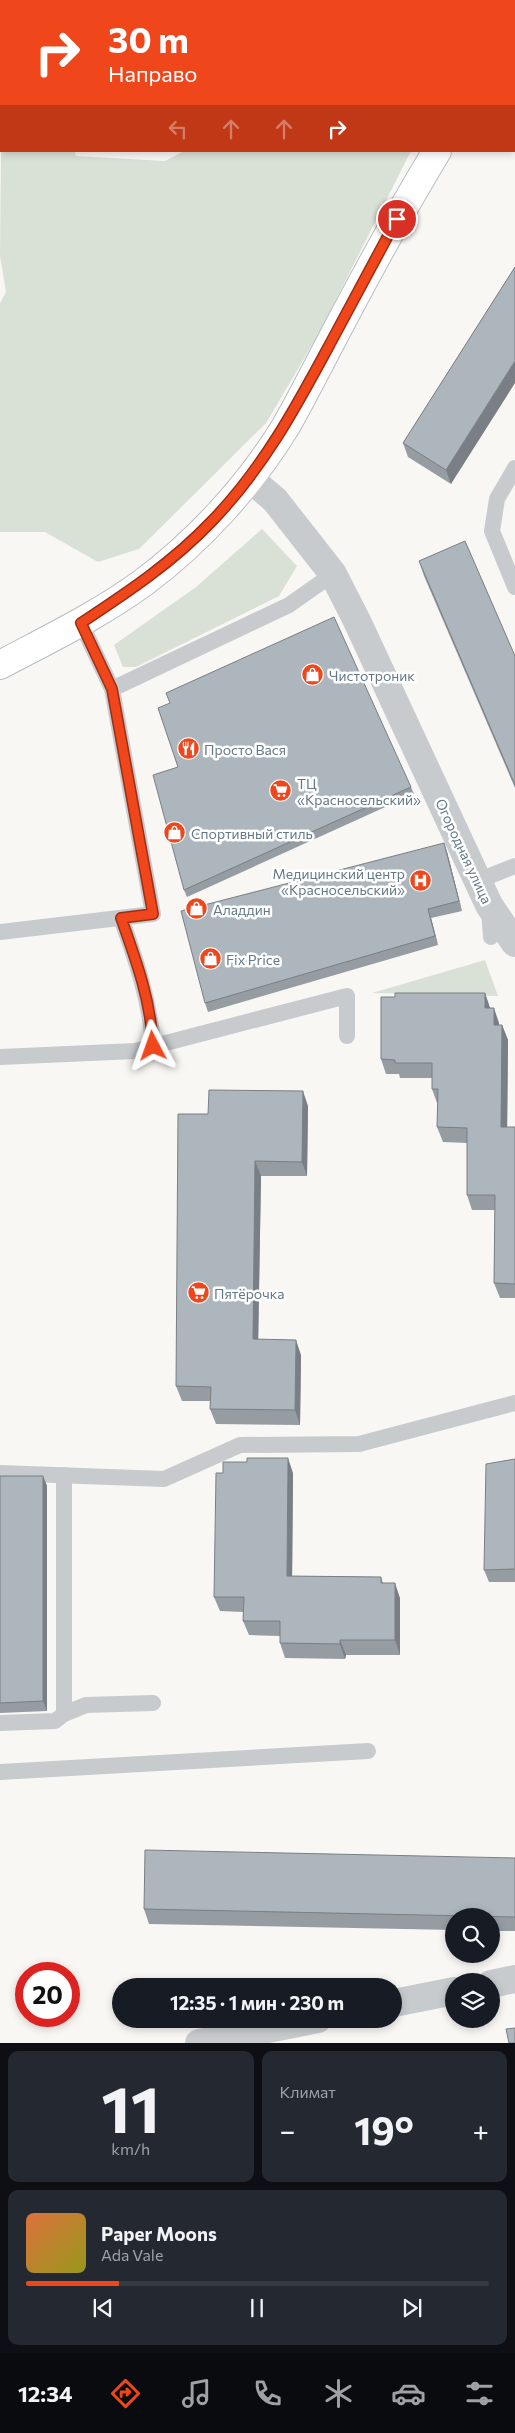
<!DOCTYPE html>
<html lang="ru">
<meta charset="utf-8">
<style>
:root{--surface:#171b24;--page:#242831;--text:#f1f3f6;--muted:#9ea1a6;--line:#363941;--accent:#f0461c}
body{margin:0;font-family:Commissioner,sans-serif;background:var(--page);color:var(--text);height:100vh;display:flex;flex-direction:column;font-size:19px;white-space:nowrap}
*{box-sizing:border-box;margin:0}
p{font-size:16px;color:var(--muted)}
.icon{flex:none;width:28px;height:28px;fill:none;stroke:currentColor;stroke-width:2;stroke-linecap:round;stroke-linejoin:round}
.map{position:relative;height:2043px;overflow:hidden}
.sheet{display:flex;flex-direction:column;gap:8px;padding:8px;background:#0d0f14;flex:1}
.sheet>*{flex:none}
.banner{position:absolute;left:0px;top:0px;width:515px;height:152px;box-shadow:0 2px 8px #0003;background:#f0461c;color:#fff;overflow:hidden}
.tools{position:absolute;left:445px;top:1908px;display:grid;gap:10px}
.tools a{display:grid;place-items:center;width:55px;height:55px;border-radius:50%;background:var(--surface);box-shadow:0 2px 8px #0003;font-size:25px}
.speed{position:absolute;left:15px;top:1962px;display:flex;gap:10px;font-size:25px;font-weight:700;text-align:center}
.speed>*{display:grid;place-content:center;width:65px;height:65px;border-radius:50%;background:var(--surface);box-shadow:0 2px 8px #0003;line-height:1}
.speed .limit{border:8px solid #d22;background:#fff;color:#111}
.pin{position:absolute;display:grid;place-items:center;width:42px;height:42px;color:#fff;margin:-21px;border:2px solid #fff;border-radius:50%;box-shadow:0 1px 5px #0007}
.me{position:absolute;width:55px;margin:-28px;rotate:356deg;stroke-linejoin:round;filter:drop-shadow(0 0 4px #0008)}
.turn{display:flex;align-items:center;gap:18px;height:105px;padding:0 25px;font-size:22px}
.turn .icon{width:65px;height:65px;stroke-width:2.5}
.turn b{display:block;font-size:35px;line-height:42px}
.lanes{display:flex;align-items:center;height:48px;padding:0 25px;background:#0003;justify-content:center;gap:25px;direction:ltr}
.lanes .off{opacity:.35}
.big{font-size:38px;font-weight:700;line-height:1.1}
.sheet .widget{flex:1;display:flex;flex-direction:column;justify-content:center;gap:8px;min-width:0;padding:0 18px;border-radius:10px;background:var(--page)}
.sheet .dial{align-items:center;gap:0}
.dial b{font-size:65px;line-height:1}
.song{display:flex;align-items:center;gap:15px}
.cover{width:60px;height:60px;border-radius:8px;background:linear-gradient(135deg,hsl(20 70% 55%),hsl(60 70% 35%))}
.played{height:5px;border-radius:2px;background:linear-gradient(90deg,var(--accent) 20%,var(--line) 20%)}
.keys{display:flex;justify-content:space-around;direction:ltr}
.heat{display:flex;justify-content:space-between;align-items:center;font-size:28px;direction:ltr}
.sheet .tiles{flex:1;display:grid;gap:8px;grid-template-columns:1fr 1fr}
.widget:last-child{grid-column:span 2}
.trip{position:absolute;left:112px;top:1978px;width:290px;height:50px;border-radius:25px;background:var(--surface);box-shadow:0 2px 8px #0003;font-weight:700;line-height:50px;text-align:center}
.tab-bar{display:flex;height:80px;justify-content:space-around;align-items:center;background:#090b0e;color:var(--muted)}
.tab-bar .icon{width:35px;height:35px}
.tab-bar .active{color:var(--accent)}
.tab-bar b{font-size:22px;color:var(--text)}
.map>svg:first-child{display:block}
.green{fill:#d9e0d5}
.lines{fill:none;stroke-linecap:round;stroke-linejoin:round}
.secondary-casing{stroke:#b7bdc1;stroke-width:30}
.service{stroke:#c7cbce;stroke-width:16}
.minor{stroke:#c7cbce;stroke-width:28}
.secondary{stroke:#fff;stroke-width:28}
.wall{fill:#959da2}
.shaded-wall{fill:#797f84}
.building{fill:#adb6bc;stroke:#797f84}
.route-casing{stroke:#9c2e12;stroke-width:12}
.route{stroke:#f0461c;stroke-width:9}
.labels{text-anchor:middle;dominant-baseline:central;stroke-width:5;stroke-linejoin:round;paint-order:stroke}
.poi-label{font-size:14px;fill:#647988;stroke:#fff;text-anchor:start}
.street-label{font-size:14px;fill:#647988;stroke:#fff}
</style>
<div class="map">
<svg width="515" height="2043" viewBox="0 0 515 2043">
<rect width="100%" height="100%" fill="#f8f7f4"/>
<g class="green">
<path d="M1,151H75L76,156L165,161L184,151H411L318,335L266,423L139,549L98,562L45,532H0V303L6,292L0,256Z"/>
<path d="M262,529L297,566L279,596L136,667H123L114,645L196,587Z"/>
<path d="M485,960L498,996L372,993Z"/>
</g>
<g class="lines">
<defs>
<g id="secondary">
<path d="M514,29L515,28"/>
<path d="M0,665C49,639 99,615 144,582C199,541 250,485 286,426C307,389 326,350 346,313C375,258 405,204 437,151"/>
</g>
</defs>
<use href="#secondary" class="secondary-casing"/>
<g class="service">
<path d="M0,8H1"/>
<path d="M515,468L497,499L492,531L515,587"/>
<path d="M81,623L112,689"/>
<path d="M477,881L515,866"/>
<path d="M489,910L491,937"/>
<path d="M121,918C136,960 150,1001 153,1045"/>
<path d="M0,932L153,914L112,689L289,605L333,574"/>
<path d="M0,1057L135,1051L347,996V1036"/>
<path d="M0,1473L164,1479L240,1445L359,1444L515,1403"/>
<path d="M64,1475V1714"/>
<path d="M0,1723L55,1721L64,1714L86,1705L153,1703"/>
<path d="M0,1772L368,1751"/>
</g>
<g class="minor">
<path d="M249,478L275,500L333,574L357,621L489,905L515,943"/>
<path d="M491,1984L515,1979"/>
<path d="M394,2003L454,1991"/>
<path d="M199,2043L318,2019"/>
</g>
<use href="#secondary" class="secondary"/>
</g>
<g class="wall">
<path d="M515,267L451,484L408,457L403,443Z"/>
<path d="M419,561L515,656V788L424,576Z"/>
<path d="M178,767L411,787L414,794L187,897L184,890Z"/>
<path d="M444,843L447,852L462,911L431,918L438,945L208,1012L205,1003Z"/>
<path d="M485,993L490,1008L499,1023V1025H502L508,1040L507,1127H515V1298H500L494,1283L495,1210H472L467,1195V1143L443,1142L437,1127L438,1103H437L432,1089V1078H400L399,1074H386L381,1059L395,997Z"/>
<path d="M308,1106L307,1176H261L258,1339L301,1355L300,1425L216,1424L210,1409V1401H182L176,1386L208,1114Z"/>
<path d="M515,1459V1582H489L484,1570Z"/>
<path d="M293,1473L292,1576L381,1577L383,1583L400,1598V1655H346L345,1659L285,1658L280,1643V1636L249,1635L243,1621V1612L220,1611L214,1597Z"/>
<path d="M0,1476H43L47,1486V1711L0,1713Z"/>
<path d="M515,1858V1931H491V1916H454V1930L149,1924L144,1909Z"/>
</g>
<g class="shaded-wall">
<path d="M515,361V383L451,484L446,470Z"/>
<path d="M444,843L447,852L462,911L459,901Z"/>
<path d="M428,909L431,918L438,945L435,936Z"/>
<path d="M485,993L490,1008H485Z"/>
<path d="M494,1008L499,1023V1040L494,1025Z"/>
<path d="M502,1025L508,1040L507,1142L501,1127Z"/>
<path d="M303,1091L308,1106L307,1176L302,1162Z"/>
<path d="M255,1161L261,1176L258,1354L253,1339Z"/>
<path d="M296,1340L301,1355L300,1425L295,1410Z"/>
<path d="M288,1458L293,1473L292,1591L287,1576Z"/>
<path d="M43,1476L47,1486V1711L43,1701Z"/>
<path d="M395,1583L400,1598V1655L395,1640Z"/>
<path d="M340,1640L346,1655L345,1659L340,1644Z"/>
</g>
<g class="building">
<path d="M515,267V361L446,470L403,443Z"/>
<path d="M465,541L515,656V785L419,561Z"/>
<path d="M334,617L411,787L184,890L153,775L178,767L158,708L170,703L166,693Z"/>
<path d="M444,843L459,901L428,909L435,936L205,1003L181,911Z"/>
<path d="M395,993H485V1008H494V1025H502L501,1127H515V1284L494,1283L495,1195H467V1128L437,1127L438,1089H432V1063H395V1060L381,1059V997H395Z"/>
<path d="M209,1090L303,1091L302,1162L255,1161L253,1339L296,1340L295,1410L210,1409L211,1387L176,1386L178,1114H208Z"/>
<path d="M247,1458H288L287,1576L381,1577V1583H395V1640H340V1644L280,1643V1621H243L244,1597H214L216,1473H223V1462H247Z"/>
<path d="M515,1459V1569L484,1570L486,1464Z"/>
<path d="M0,1476H43V1701L0,1703Z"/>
<path d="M145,1850L515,1858V1917L144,1909Z"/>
<path d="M515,2028V2043H509L506,2029Z"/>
</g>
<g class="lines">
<defs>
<path id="route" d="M153,1046C151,1001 136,960 121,918L153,914L112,689L81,623C128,592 173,562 212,521C264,467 296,407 331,342C353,301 375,260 397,219"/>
</defs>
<use href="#route" class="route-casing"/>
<use href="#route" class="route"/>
</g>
<defs>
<symbol id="shop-disc" viewBox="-11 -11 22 22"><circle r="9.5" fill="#f0461c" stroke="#fff"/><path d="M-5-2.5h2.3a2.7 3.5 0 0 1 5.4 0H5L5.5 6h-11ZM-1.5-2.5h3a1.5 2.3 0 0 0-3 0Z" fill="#fff"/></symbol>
<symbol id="restaurant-disc" viewBox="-11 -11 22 22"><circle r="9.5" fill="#f0461c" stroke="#fff"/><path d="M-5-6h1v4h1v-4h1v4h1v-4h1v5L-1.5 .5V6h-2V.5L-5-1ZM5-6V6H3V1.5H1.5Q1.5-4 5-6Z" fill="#fff"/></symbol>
<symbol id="supermarket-disc" viewBox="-11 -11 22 22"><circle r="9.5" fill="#f0461c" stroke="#fff"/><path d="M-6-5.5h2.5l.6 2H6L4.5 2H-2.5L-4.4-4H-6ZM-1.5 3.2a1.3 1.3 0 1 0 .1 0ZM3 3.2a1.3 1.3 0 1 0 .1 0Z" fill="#fff"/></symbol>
<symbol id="hospital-disc" viewBox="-11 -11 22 22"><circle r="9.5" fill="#f0461c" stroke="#fff"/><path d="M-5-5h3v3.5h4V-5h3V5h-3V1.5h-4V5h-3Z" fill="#fff"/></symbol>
</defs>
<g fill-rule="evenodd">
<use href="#shop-disc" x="300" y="662" width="25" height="25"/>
<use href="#restaurant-disc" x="176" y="736" width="25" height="25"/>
<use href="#supermarket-disc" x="268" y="778" width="25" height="25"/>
<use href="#shop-disc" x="162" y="820" width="25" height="25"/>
<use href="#hospital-disc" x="408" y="868" width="25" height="25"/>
<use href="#shop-disc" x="184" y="896" width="25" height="25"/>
<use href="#shop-disc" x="198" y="946" width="25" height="25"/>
<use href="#supermarket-disc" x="186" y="1280" width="25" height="25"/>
</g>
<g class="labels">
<g class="poi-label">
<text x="329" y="675">Чистотроник</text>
<text x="204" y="749">Просто Вася</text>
<text x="297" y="783">ТЦ<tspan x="297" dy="16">«Красносельский»</tspan></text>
<text x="191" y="833">Спортивный стиль</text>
<text x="405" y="873" text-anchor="end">Медицинский центр<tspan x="405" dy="16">«Красносельский»</tspan></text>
<text x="213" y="909">Аладдин</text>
<text x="226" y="959">Fix Price</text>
<text x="214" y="1293">Пятёрочка</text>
</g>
<g class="street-label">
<text transform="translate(464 851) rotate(65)">Огородная улица</text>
</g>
</g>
</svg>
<div class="tools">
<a><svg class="icon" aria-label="search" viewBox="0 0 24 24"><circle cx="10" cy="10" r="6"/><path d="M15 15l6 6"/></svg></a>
<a><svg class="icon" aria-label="layers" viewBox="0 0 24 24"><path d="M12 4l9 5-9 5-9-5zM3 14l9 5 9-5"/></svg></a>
</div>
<div class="speed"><div class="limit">20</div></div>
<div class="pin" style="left:397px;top:219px;background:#d93025"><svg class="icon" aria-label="arrive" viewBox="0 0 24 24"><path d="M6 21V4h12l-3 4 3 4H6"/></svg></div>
<svg class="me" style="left:153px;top:1046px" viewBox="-20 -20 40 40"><path d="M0-17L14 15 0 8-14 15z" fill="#f0461c" stroke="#fff" stroke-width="4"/></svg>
<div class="trip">12:35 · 1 мин · 230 m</div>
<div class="banner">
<div class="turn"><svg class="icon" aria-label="right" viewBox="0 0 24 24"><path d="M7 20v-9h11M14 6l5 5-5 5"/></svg><div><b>30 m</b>Направо</div></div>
<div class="lanes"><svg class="icon off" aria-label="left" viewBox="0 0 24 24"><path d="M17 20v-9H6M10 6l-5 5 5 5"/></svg><svg class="icon off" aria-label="ahead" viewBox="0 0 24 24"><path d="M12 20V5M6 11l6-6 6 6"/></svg><svg class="icon off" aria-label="ahead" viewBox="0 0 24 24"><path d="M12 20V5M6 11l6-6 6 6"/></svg><svg class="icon" aria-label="right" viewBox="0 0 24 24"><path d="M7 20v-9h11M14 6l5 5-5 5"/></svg></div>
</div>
</div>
<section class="sheet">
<div class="tiles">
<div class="widget dial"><b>11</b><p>km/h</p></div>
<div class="widget"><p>Климат</p>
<div class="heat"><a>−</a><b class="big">19°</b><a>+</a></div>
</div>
<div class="widget">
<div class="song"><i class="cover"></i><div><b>Paper Moons</b><p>Ada Vale</p></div></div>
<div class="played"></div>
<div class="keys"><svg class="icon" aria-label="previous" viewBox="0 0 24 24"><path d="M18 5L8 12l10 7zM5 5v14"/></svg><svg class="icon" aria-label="pause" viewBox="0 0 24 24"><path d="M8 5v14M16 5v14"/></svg><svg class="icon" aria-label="next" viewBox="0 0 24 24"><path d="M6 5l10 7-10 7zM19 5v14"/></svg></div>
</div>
</div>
</section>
<nav class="tab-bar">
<b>12:34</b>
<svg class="icon active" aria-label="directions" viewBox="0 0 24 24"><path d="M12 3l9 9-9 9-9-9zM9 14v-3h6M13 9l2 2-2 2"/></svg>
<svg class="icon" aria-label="music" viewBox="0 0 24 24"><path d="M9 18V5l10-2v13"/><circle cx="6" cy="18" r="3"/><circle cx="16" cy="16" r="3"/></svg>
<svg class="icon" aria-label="phone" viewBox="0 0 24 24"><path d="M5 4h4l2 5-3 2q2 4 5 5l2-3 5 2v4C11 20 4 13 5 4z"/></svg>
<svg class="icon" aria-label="climate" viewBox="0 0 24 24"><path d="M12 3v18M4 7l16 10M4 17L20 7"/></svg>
<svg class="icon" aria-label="car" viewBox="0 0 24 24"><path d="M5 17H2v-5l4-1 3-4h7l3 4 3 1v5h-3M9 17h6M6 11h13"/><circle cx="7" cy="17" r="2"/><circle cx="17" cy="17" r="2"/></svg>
<svg class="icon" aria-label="filters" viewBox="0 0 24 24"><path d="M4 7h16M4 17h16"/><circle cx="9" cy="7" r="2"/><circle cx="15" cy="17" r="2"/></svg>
</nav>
